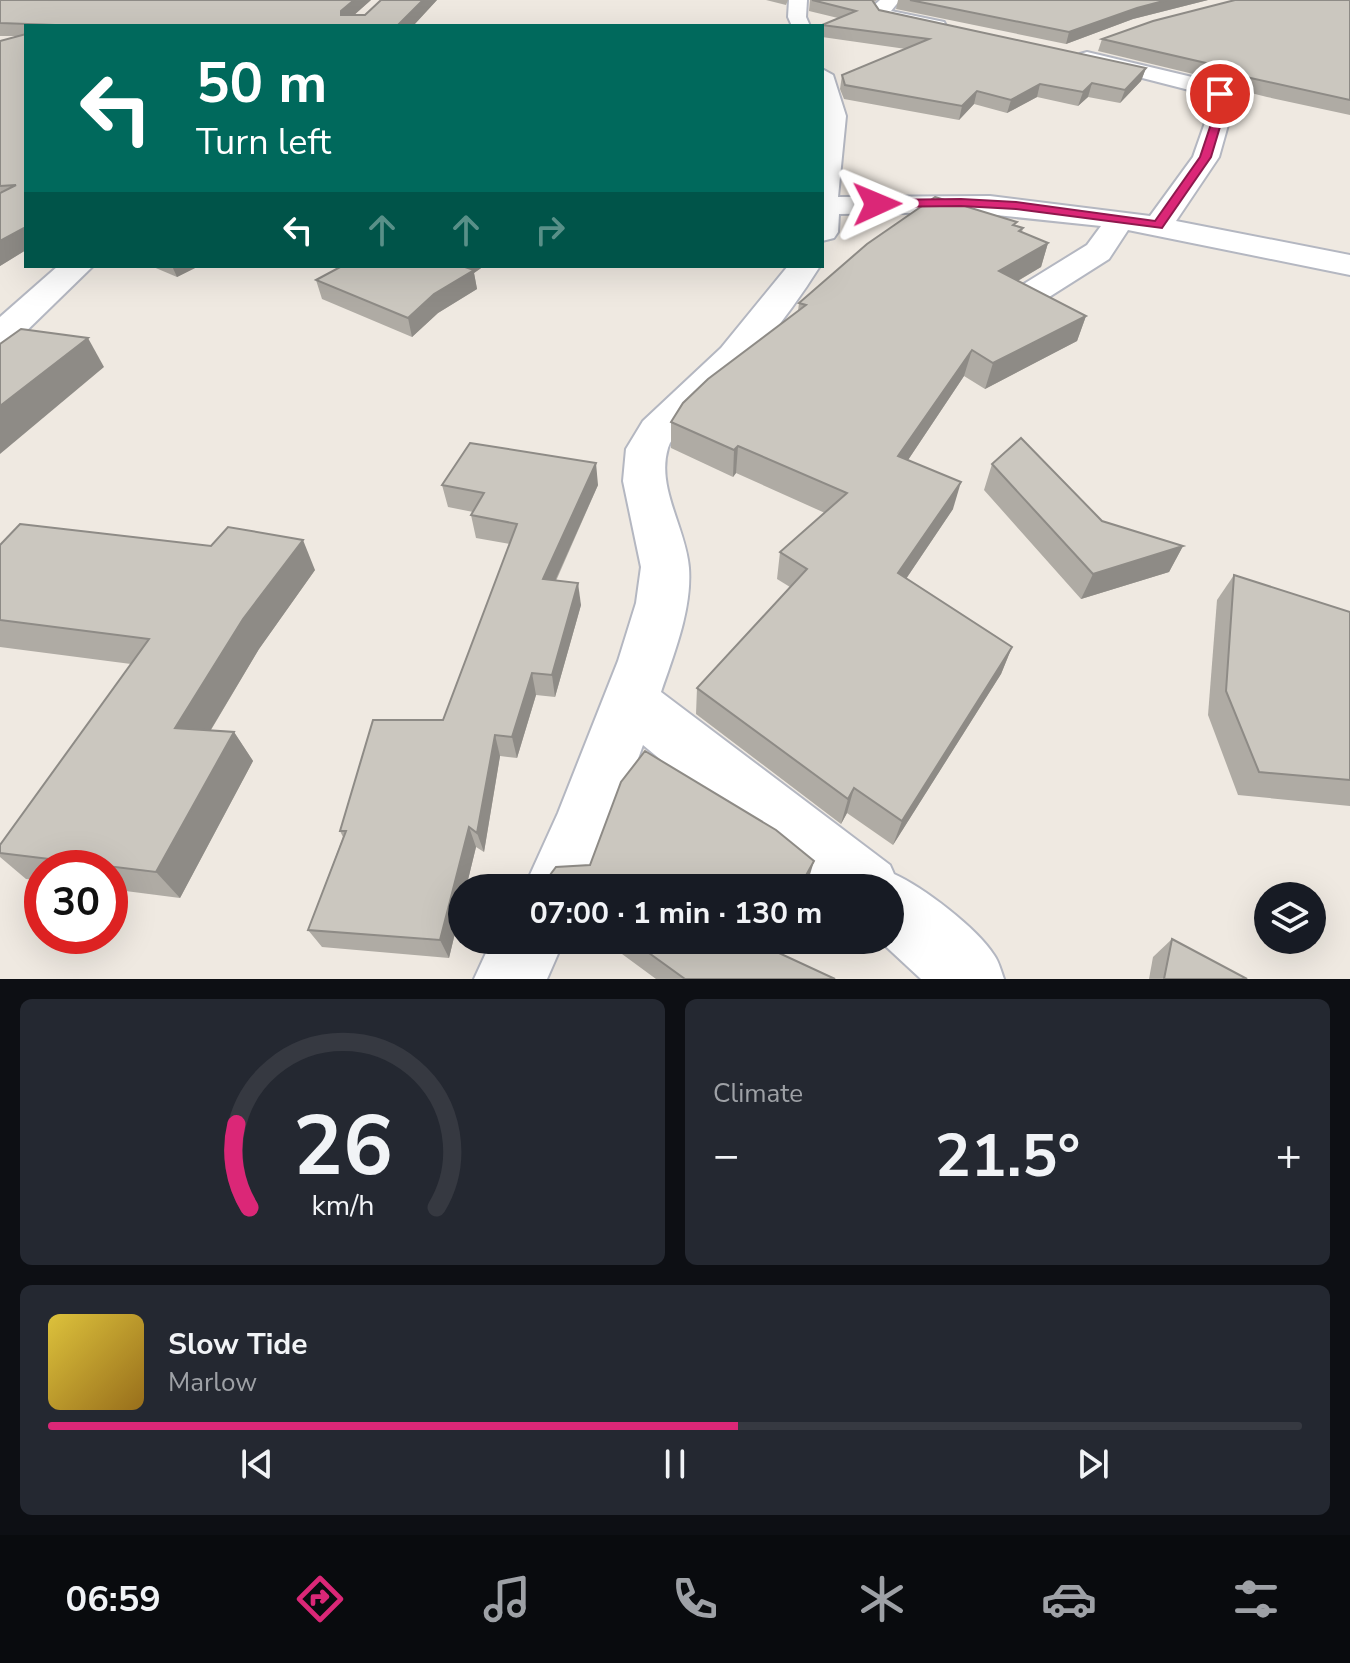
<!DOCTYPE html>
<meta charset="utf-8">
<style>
:root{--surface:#171b24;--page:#242831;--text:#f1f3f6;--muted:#9ea1a6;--line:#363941;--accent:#db2777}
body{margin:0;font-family:"Nunito Sans",sans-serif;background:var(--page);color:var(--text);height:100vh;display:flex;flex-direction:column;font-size:30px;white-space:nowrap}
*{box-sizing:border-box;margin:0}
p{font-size:26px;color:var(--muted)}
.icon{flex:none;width:44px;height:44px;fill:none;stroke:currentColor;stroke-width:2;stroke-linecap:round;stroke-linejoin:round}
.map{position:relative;height:979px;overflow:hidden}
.drawer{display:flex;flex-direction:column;gap:20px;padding:20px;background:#0d0f14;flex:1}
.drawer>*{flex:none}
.hud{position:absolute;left:24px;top:24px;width:800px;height:244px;border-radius:0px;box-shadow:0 8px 32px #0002;background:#00695c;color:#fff;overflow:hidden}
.buttons{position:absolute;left:1254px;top:882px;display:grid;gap:16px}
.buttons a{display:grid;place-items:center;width:72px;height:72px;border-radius:50%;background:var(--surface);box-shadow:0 8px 32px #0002;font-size:40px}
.speed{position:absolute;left:24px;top:850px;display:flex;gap:16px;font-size:40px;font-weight:700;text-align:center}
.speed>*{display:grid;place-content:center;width:104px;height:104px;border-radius:50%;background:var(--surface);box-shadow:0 8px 32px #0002;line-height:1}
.speed .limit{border:12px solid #d22;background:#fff;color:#111}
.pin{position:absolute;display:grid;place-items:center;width:68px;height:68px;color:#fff;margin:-34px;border:4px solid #fff;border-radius:50%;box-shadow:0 2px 8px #0007}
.me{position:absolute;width:88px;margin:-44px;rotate:89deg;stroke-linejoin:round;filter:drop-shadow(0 0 6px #0008)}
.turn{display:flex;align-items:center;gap:28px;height:168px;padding:0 40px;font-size:36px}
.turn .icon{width:104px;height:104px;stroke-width:2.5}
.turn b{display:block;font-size:56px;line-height:68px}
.lanes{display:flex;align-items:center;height:76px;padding:0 40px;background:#0003;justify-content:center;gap:40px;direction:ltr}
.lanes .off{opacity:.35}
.big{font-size:60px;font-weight:700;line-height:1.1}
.drawer .tile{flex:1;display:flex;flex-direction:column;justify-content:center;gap:12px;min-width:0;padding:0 28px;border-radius:12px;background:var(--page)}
.drawer .dial{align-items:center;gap:0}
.dial svg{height:208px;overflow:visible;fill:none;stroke:var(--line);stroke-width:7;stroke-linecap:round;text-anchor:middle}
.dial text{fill:var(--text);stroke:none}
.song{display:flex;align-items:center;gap:24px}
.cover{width:96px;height:96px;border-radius:12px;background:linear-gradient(135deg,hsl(50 70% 55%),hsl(40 70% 35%))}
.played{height:8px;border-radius:4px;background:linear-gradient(90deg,var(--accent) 55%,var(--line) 55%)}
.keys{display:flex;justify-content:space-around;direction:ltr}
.heat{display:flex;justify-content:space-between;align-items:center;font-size:44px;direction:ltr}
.drawer .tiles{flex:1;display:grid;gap:20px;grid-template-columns:1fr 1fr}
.tile:last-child{grid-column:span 2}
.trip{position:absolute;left:448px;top:874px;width:456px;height:80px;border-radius:40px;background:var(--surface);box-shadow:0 8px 32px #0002;font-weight:700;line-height:80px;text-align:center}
.tab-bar{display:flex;height:128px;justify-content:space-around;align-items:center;background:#090b0e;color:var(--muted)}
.tab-bar .icon{width:56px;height:56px}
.tab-bar .active{color:var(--accent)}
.tab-bar b{font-size:36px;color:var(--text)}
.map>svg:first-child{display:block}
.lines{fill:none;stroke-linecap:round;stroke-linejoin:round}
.minor-casing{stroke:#b4b7c1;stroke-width:4}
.tertiary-casing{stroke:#b4b7c1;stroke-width:4}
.minor{fill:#fff;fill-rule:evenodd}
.tertiary{fill:#fff;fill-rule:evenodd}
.wall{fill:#afaba4}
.shaded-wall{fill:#8e8b86}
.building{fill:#cbc7bf;stroke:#8e8b86;stroke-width:2}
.route{fill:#db2777;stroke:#8e194d;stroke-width:2}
</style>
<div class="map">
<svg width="1350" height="979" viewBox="0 0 1350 979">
<rect width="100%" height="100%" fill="#efe9e1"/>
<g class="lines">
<defs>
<g id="minor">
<path d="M789,0H807L806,17L810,26H792L788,17Z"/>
<path d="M880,0H900L891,11L944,22L946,26L937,32L878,19L871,8Z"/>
<path d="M1087,52L1213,82L1228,89L1235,100L1219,157L1176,221L1350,255V275L1128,230L1109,259L1038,304L1026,307L1014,304L1009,297L1014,290L1087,245L1101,226L967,212L839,214L838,232L834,238L822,241V69L833,75L846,116L838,197L990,196L1150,216L1193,157L1213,100L1197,92L1080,62L1077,58L1080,54Z"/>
<path d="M788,266H820C798,301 774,333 747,364C728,385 675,425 668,448C656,488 686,528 689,568C692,609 674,654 661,692L890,865L894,874C923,887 977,928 994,955C999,962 1001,971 1004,979H921L879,940H890V888H816L643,745L591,888H524L558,813L618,661L636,603L641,567L623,481L626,449L643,421L721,348Z"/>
<path d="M492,940H564L547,979H474Z"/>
</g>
<path id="tertiary" d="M58,266H93L13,344L0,347V317Z"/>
</defs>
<use href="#minor" class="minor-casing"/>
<use href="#tertiary" class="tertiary-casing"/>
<use href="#minor" class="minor"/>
<use href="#tertiary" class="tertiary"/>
</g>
<g class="wall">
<path d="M0,0H371L354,15H365L381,0H437L413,26H26V250L0,266V41L17,36H0Z"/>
<path d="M766,0H788L786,5Z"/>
<path d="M810,0H877L874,2L879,10L1146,68L1141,81L1120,103L1088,97L1078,106L1037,97L1007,113L974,104L959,120L844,99L840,89L842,75L906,49L822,37V25L838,18L809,11Z"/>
<path d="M898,0H1208L1133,19L1066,44L896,9Z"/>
<path d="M1350,0V115L1267,97L1231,88L1214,79L1098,51L1102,39Z"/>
<path d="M1016,226L1023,228L1022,232L1048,243L1041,267L1018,281L1086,316L1077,341L985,389L964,376L908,460L953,509L906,579L1012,647L1001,674L893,845L847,813L841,824L696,714L697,688L790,587L777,579L780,552L825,513L736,473L733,477L671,448V422L798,311L799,303Z"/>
<path d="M151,266H199L177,277Z"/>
<path d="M341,266H484L474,273L477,289L438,313L412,337L322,299L316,280Z"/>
<path d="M992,464L1102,521L1183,546L1169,572L1081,599L984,490Z"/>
<path d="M442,485H598L556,581L581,605L555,697L536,695L517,758L500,756L484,852L476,847L466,888H462V904L449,958L322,947L308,930L343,837L340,831L443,720L510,544L476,538L471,515L473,512L448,507Z"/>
<path d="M0,545L211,546L315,570L259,649L211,730L234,732L253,761L180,898L110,889V868H42V881L26,879L0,857V845L131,664L0,647Z"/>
<path d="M1234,575L1350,612V806L1238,795L1208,715L1217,600Z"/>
<path d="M547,879L808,885L806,888H549Z"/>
<path d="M1172,939L1247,979H1149L1153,957Z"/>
<path d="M603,940H778L772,950L835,979H656Z"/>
</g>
<g class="shaded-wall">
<path d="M354,0H371L344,24L341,15V11Z"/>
<path d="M423,0H437L413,26H397Z"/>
<path d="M1167,0H1208L1133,19L1066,44L1069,32L1137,8Z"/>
<path d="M1146,68L1141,81L1120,103L1125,90Z"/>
<path d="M1092,83L1088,97L1078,106L1083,92Z"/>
<path d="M1040,84L1037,97L1007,113L1011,100Z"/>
<path d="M977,91L974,104L959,120L962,106Z"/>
<path d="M26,227V250L0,266V241Z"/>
<path d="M1048,243L1041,267L992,296L999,271Z"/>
<path d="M172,266H199L177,277Z"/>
<path d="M457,266H484L474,273L477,289L438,313L412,337L408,318Z"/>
<path d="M1086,316L1077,341L985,389L993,363Z"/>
<path d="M88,338L104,367L0,454V406Z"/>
<path d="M972,350L964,376L892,484L898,456Z"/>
<path d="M738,446L736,473L733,477L734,450Z"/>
<path d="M596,463L598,485L546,601L543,579Z"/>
<path d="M961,482L953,509L891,601L898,573Z"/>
<path d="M303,540L315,570L259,649L195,756L175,728L243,619Z"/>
<path d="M1183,546L1169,572L1081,599L1093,574Z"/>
<path d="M578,583L581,605L555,697L552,675Z"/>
<path d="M1012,647L1001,674L893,845L902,821Z"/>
<path d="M532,673L536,695L517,758L512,737Z"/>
<path d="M234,732L253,761L180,898L156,872Z"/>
<path d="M495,735L500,756L484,852L477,833Z"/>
<path d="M854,788L847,813L841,824L848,799Z"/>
<path d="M469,827L476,847L466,888H462V904L449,958L440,940Z"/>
<path d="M814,861L806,888H799Z"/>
<path d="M770,940H778L762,969L766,947Z"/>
</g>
<g class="building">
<path d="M0,0H354L341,11V15H365L381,0H423L397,26H52L55,25L0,23Z"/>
<path d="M812,0H872L879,10L1146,68L1125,90L1092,83L1083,92L1040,84L1011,100L977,91L962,106L845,85L842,75L929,39L822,25L856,11Z"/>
<path d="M910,0H1167L1137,8L1069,32Z"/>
<path d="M1235,0H1350V100L1237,75L1219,66L1102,39L1153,21Z"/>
<path d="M26,34V227L0,241V193L16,185L0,186V41Z"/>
<path d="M935,197L1017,222L1013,225L1023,228L1019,231L1048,243L999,271L1086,316L993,363L972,350L898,456L961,482L898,573L1012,647L902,821L854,788L848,799L697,688L807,569L780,552L847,493L738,446L734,450L671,422L683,403L708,379L806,305L799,303L867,244Z"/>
<path d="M342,266H462L474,270L434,294L408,318L316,280Z"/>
<path d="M21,329L88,338L0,406V344Z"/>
<path d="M1021,438L1102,521L1183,546L1093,574L992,464Z"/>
<path d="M470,443L596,463L543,579L578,583L552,675L532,673L512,737L495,735L477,833L469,827L440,940L308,930L346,831H340L373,720H443L517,524L471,515L484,493L442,485Z"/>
<path d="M20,524L211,546L228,527L303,540L243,619L175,728L234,732L156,872L0,853V845L149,639L0,620V545Z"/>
<path d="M1234,575L1350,612V780L1259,772L1226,691Z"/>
<path d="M645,751L776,830L814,861L799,888H559L547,879L556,867L590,865L621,782Z"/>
<path d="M1172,939L1247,979H1164Z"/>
<path d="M631,940H770L766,947L835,979H685Z"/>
</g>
<path class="route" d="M1216,92H1223L1228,100L1211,157L1162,228L1016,209L961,206L877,207L871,204L877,200L961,199L1016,202L1155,221L1200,157L1219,100Z"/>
</svg>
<div class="buttons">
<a><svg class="icon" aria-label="layers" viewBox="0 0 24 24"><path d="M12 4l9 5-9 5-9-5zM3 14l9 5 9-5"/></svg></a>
</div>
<div class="speed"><div class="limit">30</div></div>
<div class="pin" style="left:1220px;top:94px;background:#d93025"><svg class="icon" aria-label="arrive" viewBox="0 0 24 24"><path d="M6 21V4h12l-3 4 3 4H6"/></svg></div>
<svg class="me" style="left:877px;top:204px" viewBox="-20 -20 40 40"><path d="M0-17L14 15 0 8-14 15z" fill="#db2777" stroke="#fff" stroke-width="4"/></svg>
<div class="trip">07:00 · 1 min · 130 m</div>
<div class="hud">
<div class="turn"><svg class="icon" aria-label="left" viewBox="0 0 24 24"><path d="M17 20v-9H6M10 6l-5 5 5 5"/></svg><div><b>50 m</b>Turn left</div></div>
<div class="lanes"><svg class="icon" aria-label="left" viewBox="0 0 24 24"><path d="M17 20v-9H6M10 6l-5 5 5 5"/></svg><svg class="icon off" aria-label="ahead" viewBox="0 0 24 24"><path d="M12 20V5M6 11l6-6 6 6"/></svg><svg class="icon off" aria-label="ahead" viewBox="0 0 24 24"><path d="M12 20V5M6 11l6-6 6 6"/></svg><svg class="icon off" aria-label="right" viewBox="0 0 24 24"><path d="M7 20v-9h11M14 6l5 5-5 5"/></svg></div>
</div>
</div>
<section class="drawer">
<div class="tiles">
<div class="tile dial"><svg viewBox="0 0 100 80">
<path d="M14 69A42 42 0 1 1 86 69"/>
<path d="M14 69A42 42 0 0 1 9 37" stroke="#db2777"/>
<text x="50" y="56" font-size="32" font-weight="700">26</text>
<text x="50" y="72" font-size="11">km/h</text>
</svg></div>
<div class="tile"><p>Climate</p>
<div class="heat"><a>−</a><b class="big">21.5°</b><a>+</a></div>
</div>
<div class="tile">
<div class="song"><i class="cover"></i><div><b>Slow Tide</b><p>Marlow</p></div></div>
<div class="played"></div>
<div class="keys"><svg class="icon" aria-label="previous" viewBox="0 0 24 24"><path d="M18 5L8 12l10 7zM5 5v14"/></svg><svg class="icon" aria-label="pause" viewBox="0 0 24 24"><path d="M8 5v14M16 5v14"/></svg><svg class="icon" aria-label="next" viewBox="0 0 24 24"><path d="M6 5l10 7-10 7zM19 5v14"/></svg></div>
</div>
</div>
</section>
<nav class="tab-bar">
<b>06:59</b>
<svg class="icon active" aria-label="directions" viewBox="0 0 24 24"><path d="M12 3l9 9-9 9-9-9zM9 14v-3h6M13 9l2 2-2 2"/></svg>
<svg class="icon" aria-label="music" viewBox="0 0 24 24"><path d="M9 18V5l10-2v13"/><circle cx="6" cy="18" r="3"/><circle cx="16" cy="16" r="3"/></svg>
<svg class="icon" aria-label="phone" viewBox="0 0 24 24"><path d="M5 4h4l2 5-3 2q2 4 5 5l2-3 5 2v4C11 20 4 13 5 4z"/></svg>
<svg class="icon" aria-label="climate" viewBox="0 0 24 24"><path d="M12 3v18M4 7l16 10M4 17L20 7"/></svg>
<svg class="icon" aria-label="car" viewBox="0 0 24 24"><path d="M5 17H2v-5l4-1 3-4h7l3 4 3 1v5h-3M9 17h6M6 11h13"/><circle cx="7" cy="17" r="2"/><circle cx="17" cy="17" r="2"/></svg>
<svg class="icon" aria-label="filters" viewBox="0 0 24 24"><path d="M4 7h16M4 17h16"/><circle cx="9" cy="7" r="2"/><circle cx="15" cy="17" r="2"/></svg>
</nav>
